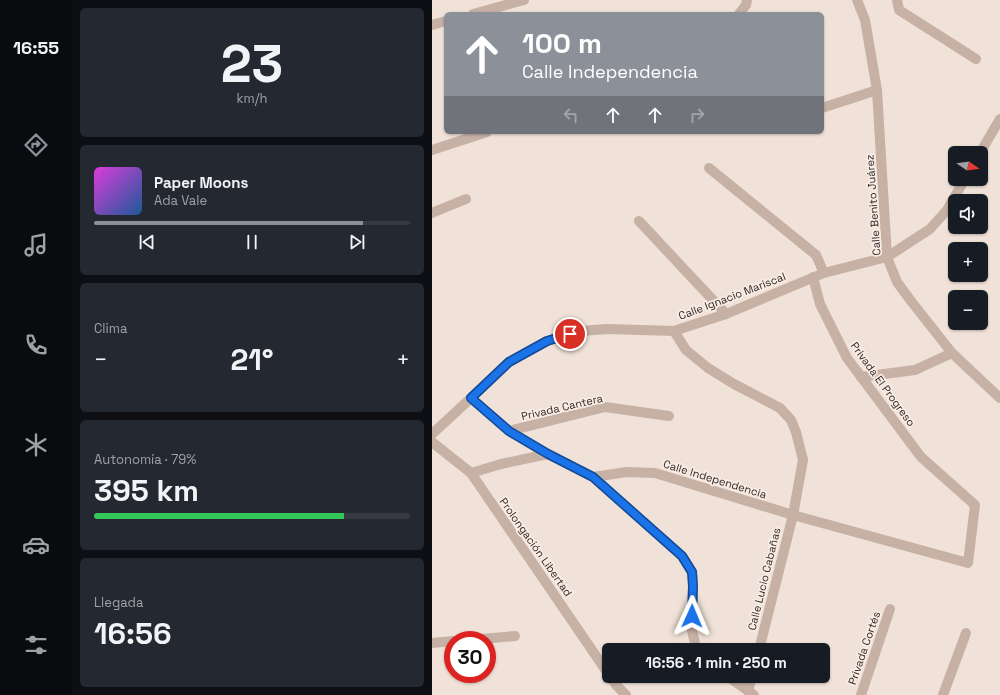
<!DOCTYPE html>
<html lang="es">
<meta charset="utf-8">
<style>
:root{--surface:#171b24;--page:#242831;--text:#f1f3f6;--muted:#9ea1a6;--line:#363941;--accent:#8c9099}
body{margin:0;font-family:"Space Grotesk",sans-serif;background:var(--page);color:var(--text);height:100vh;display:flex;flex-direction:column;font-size:15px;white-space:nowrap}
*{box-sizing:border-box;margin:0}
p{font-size:13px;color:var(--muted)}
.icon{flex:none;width:22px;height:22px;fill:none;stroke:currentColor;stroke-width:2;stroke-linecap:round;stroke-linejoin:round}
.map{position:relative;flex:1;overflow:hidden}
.details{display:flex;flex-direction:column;gap:8px;padding:8px;background:#0d0f14;width:360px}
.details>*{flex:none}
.guide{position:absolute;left:12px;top:12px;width:380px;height:122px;border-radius:6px;box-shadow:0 1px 3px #0004;background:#8c9099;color:#fff;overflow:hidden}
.needle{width:26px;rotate:103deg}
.fabs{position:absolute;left:516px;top:146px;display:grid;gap:8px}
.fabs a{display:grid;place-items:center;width:40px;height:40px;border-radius:6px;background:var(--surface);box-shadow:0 1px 3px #0004;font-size:20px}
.speed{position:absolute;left:12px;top:631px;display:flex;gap:8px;font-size:20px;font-weight:700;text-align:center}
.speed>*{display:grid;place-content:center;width:52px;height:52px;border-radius:50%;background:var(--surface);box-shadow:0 1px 3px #0004;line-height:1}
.speed .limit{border:6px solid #d22;background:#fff;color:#111}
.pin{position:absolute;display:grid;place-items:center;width:34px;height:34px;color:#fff;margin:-17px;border:2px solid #fff;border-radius:50%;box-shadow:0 1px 4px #0007}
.me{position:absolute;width:44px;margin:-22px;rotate:1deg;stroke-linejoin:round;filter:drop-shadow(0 0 3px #0008)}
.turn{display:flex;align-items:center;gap:14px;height:84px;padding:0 12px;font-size:18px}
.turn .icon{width:52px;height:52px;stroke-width:2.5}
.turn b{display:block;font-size:28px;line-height:34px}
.lanes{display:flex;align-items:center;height:38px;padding:0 12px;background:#0003;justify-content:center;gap:20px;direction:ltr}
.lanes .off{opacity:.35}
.big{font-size:30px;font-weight:700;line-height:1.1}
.details .tile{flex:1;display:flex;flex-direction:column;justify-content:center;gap:6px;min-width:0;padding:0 14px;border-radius:6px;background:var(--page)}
.details .dial{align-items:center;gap:0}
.dial b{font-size:52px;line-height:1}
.song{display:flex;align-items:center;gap:12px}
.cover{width:48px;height:48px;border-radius:6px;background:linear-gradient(135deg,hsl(300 70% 55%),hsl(210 70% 35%))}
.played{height:4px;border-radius:2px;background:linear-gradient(90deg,var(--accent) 85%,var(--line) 85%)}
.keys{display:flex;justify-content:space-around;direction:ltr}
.heat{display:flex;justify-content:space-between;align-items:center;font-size:22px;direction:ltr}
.charge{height:6px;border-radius:3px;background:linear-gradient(90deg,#34c759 79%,var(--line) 0)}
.trip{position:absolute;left:170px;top:643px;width:228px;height:40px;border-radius:6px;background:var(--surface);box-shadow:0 1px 3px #0004;font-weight:700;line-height:40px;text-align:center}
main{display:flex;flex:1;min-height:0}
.menu{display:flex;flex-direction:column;width:72px;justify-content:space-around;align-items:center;background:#090b0e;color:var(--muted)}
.menu .icon{width:28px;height:28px}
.menu .current{color:var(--accent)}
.menu b{font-size:18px;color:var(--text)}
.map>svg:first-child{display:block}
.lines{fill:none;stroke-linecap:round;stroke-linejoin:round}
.street{stroke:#c7b0a4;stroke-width:10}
.route-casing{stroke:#114b97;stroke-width:10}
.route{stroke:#1a73e8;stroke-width:7}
.labels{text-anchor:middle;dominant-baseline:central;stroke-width:3.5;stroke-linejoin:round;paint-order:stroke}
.street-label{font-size:11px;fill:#332826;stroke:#f8ece4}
</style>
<main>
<nav class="menu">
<b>16:55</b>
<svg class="icon current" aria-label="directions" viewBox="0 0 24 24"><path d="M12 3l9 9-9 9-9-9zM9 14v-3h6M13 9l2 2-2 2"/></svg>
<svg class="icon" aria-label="music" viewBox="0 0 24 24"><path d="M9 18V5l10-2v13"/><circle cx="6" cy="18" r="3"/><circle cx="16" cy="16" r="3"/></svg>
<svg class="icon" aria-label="phone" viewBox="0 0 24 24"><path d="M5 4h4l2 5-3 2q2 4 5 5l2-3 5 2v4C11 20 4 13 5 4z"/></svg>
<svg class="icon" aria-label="climate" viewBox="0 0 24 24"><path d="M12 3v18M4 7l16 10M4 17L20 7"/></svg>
<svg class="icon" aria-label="car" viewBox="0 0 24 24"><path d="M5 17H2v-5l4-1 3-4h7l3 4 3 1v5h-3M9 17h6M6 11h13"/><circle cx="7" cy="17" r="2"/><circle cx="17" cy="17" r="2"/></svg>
<svg class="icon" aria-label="filters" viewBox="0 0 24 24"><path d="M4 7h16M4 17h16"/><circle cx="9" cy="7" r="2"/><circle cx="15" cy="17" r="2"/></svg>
</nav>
<section class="details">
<div class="tile dial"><b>23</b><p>km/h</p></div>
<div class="tile">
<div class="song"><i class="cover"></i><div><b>Paper Moons</b><p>Ada Vale</p></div></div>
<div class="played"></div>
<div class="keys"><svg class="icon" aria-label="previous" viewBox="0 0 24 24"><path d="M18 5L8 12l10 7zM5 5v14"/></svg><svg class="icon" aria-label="pause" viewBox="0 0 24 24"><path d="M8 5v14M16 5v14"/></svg><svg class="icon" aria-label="next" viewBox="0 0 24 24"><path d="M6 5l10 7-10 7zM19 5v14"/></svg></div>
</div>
<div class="tile"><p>Clima</p>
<div class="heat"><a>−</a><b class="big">21°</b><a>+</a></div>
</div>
<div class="tile"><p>Autonomía · 79%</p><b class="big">395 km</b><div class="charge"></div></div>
<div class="tile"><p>Llegada</p><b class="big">16:56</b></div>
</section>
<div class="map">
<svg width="568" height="695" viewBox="0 0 568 695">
<rect width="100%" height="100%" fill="#f0e2d8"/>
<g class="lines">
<g class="street">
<path d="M425,0L433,20L445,90L455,257L465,282L479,301L520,353L568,398"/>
<path d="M465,0L467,10L544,59"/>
<path d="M41,14L92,0"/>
<path d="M307,14L314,5L315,0"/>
<path d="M0,25L14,21"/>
<path d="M390,108L445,90"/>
<path d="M0,150L55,132"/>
<path d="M548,153L568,119"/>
<path d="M277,168L384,255L392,273"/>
<path d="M0,213L34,199"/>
<path d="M207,221L294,314"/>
<path d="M242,331L254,350L276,368L302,384L348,408L359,420L364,432L371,460L361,515L327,650"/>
<path d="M429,377L483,370L520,353"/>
<path d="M39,398L77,431L116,454L161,477L250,556L260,572L261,586L260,631L264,647L266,650"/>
<path d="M77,431L173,407L237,416"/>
<path d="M0,434L39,398L77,362L115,341L149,331L175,329L242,331L294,314L392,273L455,257L498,229L515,210L533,179"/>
<path d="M0,442L39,473L177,675"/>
<path d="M39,473L69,464L116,454"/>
<path d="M161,477L195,472L223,473L361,515L536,563L543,505L489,457L415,358L388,304L381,277"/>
<path d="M38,640L83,636"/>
<path d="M0,643L21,641"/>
<path d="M178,676L184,685L194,695"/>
<path d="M295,676L322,695"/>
<path d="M316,691L320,676"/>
<path d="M429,695L458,609"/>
<path d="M511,695L534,633"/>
</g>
</g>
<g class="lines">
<defs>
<path id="route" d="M138,334L115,341L77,362L39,398L77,431L116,454L161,477L250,556L260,572L261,586L260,616"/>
</defs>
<use href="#route" class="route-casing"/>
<use href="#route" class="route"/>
</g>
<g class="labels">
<g class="street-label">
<text transform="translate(441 205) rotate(-94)">Calle Benito Juárez</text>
<text transform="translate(300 296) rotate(-21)">Calle Ignacio Mariscal</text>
<text transform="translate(451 384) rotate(54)">Privada El Progreso</text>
<text transform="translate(130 407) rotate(-13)">Privada Cantera</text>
<text transform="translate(283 479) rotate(17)">Calle Independencia</text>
<text transform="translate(104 547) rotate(55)">Prolongación Libertad</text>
<text transform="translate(332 579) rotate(-76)">Calle Lucio Cabañas</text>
<text transform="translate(432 648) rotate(-71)">Privada Cortés</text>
</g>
</g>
</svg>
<div class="fabs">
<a><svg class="needle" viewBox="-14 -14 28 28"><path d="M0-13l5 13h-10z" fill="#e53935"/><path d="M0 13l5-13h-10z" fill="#9ea1a6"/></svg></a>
<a><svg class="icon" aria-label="sound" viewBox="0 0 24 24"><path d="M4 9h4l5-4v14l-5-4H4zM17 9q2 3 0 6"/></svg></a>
<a>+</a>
<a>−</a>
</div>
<div class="speed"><div class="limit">30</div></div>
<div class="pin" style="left:138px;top:334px;background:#d93025"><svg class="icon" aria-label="arrive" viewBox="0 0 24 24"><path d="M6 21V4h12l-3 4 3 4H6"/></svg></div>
<svg class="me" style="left:260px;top:616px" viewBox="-20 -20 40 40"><path d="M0-17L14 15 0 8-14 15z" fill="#1a73e8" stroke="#fff" stroke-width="4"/></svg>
<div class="trip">16:56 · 1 min · 250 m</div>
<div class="guide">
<div class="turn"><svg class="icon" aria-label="ahead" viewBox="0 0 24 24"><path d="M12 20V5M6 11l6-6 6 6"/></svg><div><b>100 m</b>Calle Independencia</div></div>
<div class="lanes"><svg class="icon off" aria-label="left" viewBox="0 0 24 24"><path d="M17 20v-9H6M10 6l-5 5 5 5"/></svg><svg class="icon" aria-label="ahead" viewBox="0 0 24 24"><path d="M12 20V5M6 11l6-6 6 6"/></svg><svg class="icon" aria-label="ahead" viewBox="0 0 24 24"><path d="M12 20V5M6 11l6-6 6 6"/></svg><svg class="icon off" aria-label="right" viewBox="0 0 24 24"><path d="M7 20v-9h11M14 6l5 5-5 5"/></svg></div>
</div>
</div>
</main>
